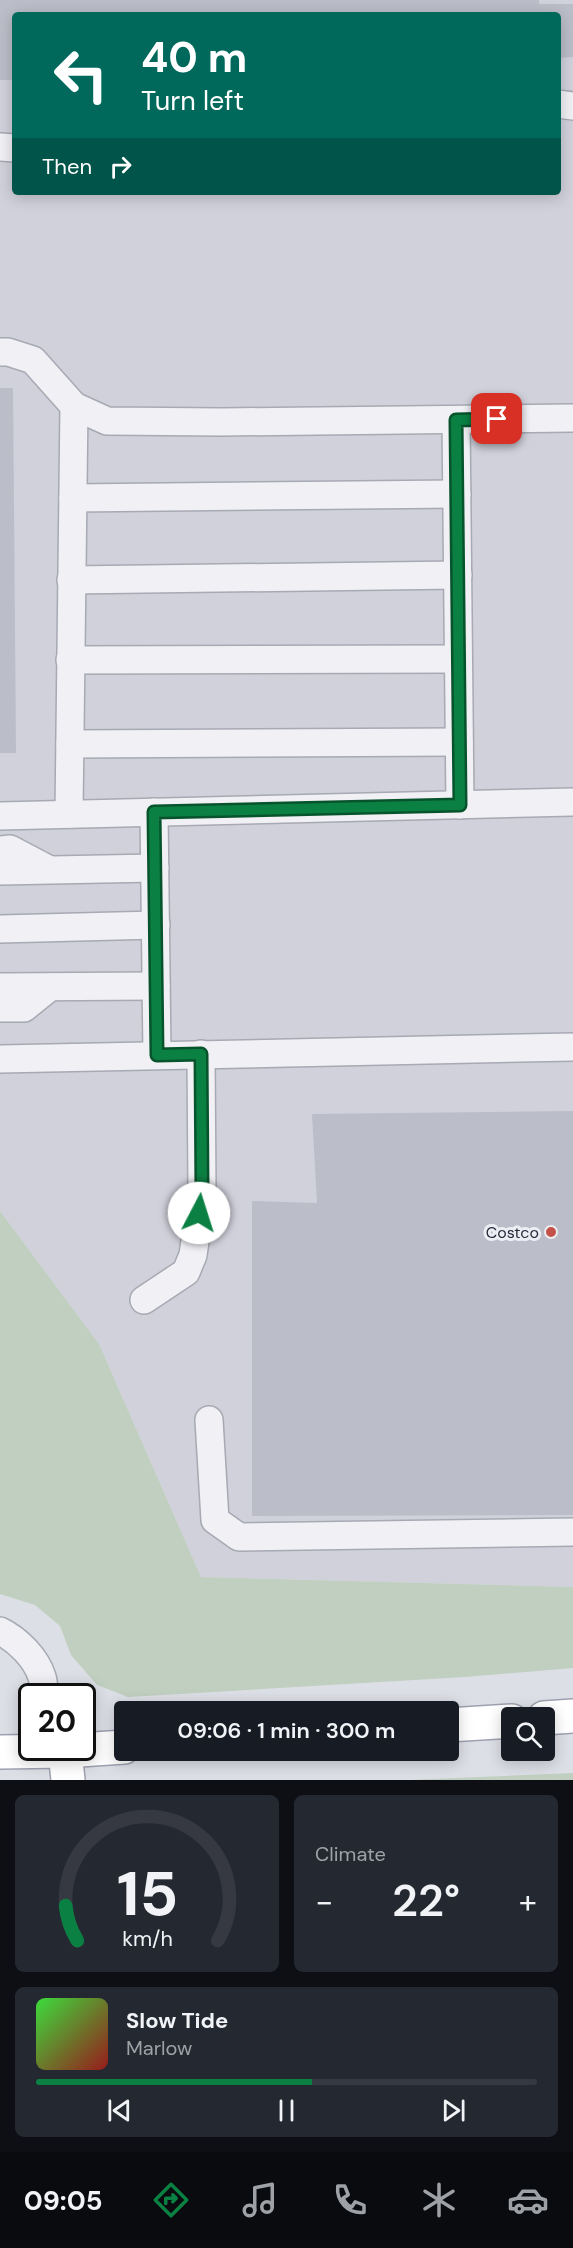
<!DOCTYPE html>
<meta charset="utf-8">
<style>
:root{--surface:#171b24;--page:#242831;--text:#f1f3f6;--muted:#9ea1a6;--line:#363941;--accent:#0b8043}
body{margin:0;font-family:"DM Sans",sans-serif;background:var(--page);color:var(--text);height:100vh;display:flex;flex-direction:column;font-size:22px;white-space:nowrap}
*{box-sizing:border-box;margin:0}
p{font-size:20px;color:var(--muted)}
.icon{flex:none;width:33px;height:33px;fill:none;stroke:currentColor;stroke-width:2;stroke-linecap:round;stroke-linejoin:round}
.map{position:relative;height:1780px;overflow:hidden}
.details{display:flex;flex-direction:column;gap:15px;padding:15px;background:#0d0f14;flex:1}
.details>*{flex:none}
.guide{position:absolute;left:12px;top:12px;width:549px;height:183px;border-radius:6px;box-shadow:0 3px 15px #0003;background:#00695c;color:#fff;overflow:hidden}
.tools{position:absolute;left:501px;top:1707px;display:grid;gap:12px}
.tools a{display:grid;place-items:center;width:54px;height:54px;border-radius:6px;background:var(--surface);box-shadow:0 3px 15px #0003;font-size:30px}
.speed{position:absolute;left:18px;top:1683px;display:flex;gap:12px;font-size:30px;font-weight:700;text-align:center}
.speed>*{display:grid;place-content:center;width:78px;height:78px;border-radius:50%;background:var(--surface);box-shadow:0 3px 15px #0003;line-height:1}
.speed .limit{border:3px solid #111;border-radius:9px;background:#fff;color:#111}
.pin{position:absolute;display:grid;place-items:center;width:51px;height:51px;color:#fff;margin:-26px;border-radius:12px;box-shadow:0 3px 9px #0006}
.me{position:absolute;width:66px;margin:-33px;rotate:5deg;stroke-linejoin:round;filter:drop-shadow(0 0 4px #0008)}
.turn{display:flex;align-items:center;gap:21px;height:126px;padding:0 30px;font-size:27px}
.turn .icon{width:78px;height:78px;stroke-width:2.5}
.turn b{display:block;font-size:42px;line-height:51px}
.then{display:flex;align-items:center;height:57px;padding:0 30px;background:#0003;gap:12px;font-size:22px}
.big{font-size:45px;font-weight:600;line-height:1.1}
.details .widget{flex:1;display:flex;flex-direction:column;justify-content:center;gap:9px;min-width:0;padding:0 21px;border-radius:9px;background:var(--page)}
.details .dial{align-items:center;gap:0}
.dial svg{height:156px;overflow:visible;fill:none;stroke:var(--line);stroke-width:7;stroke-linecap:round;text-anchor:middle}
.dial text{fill:var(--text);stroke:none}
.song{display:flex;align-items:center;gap:18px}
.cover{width:72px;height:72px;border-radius:9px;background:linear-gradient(135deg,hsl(120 70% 55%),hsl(0 70% 35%))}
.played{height:6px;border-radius:3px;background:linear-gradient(90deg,var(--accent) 55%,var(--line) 55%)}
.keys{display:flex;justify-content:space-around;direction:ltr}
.heat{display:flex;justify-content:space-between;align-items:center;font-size:33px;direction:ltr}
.details .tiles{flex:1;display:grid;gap:15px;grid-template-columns:1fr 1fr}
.widget:last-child{grid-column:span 2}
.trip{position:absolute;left:114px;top:1701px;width:345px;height:60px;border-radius:6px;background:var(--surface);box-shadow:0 3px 15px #0003;font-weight:600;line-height:60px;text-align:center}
.menu{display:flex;height:96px;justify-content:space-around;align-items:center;background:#090b0e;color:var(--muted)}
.menu .icon{width:42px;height:42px}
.menu .selected{color:var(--accent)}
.menu b{font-size:27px;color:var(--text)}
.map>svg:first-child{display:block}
.built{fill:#d0d1db;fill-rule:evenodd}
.green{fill:#c0cfbf}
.building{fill:#bbbdc8}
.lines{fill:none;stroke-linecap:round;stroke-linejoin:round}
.minor-casing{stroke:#a7a9b3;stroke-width:30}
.major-casing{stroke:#9ea1b1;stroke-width:36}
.minor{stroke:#f0f0f5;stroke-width:27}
.major{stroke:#fff;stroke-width:33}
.route-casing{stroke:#07532c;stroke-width:15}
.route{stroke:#0b8043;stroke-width:10}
.poi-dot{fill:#c45249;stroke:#edeef4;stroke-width:2}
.labels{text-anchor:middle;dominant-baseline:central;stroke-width:6;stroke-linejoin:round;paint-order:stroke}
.poi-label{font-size:16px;fill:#282b3c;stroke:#edeef4;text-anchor:end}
</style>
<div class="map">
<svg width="573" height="1780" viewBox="0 0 573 1780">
<rect width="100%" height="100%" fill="#dddfe6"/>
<path class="built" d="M0,0H573V1587L201,1577L99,1344L0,1211ZM15,15H558V192H15Z"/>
<g class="green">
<path d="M0,1211L99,1344L201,1577L573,1587V1668L465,1677L128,1697L97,1685L71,1655L60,1626L35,1605L0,1594Z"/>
<path d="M573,1773V1780H408Z"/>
</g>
<g class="building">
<path d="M0,0H539V4H573V57L558,58V15H15V80H0Z"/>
<path d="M0,388H13L16,753H0Z"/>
<path d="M573,1111V1515L252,1516V1201L317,1203L312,1114Z"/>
</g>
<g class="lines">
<defs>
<g id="minor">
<path d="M558,104L573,106"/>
<path d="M0,147L15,148"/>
<path d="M0,352H8L33,360L74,406L107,421L222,422L573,418"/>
<path d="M456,420L460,805"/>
<path d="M73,498L457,494"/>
<path d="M71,580L458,575"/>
<path d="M70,660L458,659"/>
<path d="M70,744L459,742"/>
<path d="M154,812L157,1055"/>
<path d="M69,814L74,406"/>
<path d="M0,816L573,802"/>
<path d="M0,850L10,849L46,868"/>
<path d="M0,871L155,868"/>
<path d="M0,929L156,925"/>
<path d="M0,987L156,986"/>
<path d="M0,1008H24L50,987"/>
<path d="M0,1059L573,1047"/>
<path d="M144,1300L186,1272L193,1255L202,1192L201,1054"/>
<path d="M209,1420L215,1520L239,1537L573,1532"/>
<path d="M0,1631C18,1640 36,1658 42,1677C44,1683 44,1690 44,1696"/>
</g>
<g id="major">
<path d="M544,1718L573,1716"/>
<path d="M448,1725L512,1721"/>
<path d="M65,1751L68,1780"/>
<path d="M0,1752L65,1751L124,1747"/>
</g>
</defs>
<use href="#minor" class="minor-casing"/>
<use href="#major" class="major-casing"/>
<use href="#minor" class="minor"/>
<use href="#major" class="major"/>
</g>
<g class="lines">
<defs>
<path id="route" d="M199,1213L202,1192L201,1054L157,1055L154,812L460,805L456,420L497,419"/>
</defs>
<use href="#route" class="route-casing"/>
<use href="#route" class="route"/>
</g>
<circle class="poi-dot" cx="551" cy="1232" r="6"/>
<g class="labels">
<g class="poi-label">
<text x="539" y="1232">Costco</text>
</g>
</g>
</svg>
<div class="tools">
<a><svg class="icon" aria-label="search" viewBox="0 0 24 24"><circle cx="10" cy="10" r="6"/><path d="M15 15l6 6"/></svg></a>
</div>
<div class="speed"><div class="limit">20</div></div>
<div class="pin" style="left:497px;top:419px;background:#d93025"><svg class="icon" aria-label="arrive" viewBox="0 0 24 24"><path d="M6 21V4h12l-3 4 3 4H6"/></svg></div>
<svg class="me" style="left:199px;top:1213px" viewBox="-20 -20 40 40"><circle r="19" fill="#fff"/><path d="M0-13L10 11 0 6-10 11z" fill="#0b8043"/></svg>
<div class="trip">09:06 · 1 min · 300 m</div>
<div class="guide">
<div class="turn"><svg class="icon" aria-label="left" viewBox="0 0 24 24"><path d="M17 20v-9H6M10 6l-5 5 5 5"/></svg><div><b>40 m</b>Turn left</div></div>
<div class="then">Then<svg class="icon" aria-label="right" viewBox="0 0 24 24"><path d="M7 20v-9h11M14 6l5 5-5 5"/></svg></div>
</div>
</div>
<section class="details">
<div class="tiles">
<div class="widget dial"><svg viewBox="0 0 100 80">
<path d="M14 69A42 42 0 1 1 86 69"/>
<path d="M14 69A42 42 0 0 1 8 51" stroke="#0b8043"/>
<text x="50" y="56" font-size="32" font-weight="700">15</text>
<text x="50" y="72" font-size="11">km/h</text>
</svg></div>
<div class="widget"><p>Climate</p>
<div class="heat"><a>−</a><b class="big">22°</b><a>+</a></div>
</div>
<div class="widget">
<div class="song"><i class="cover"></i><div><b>Slow Tide</b><p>Marlow</p></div></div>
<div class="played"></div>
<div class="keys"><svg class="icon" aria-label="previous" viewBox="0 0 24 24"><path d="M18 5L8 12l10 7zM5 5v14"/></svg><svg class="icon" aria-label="pause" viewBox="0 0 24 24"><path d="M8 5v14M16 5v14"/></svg><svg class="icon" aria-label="next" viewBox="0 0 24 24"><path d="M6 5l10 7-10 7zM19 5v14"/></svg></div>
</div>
</div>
</section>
<nav class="menu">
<b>09:05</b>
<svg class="icon selected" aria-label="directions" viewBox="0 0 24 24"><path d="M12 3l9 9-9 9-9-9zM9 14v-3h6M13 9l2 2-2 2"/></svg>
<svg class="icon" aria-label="music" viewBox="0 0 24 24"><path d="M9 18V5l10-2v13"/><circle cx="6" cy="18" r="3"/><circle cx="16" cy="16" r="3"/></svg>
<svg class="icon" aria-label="phone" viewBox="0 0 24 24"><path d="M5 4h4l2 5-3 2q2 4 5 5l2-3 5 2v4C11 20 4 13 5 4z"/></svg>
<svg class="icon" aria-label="climate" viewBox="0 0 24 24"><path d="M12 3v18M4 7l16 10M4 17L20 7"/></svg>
<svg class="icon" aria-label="car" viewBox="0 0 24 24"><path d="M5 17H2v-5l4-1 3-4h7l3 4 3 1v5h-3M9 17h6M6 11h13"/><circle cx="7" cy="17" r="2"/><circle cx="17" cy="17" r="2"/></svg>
</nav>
